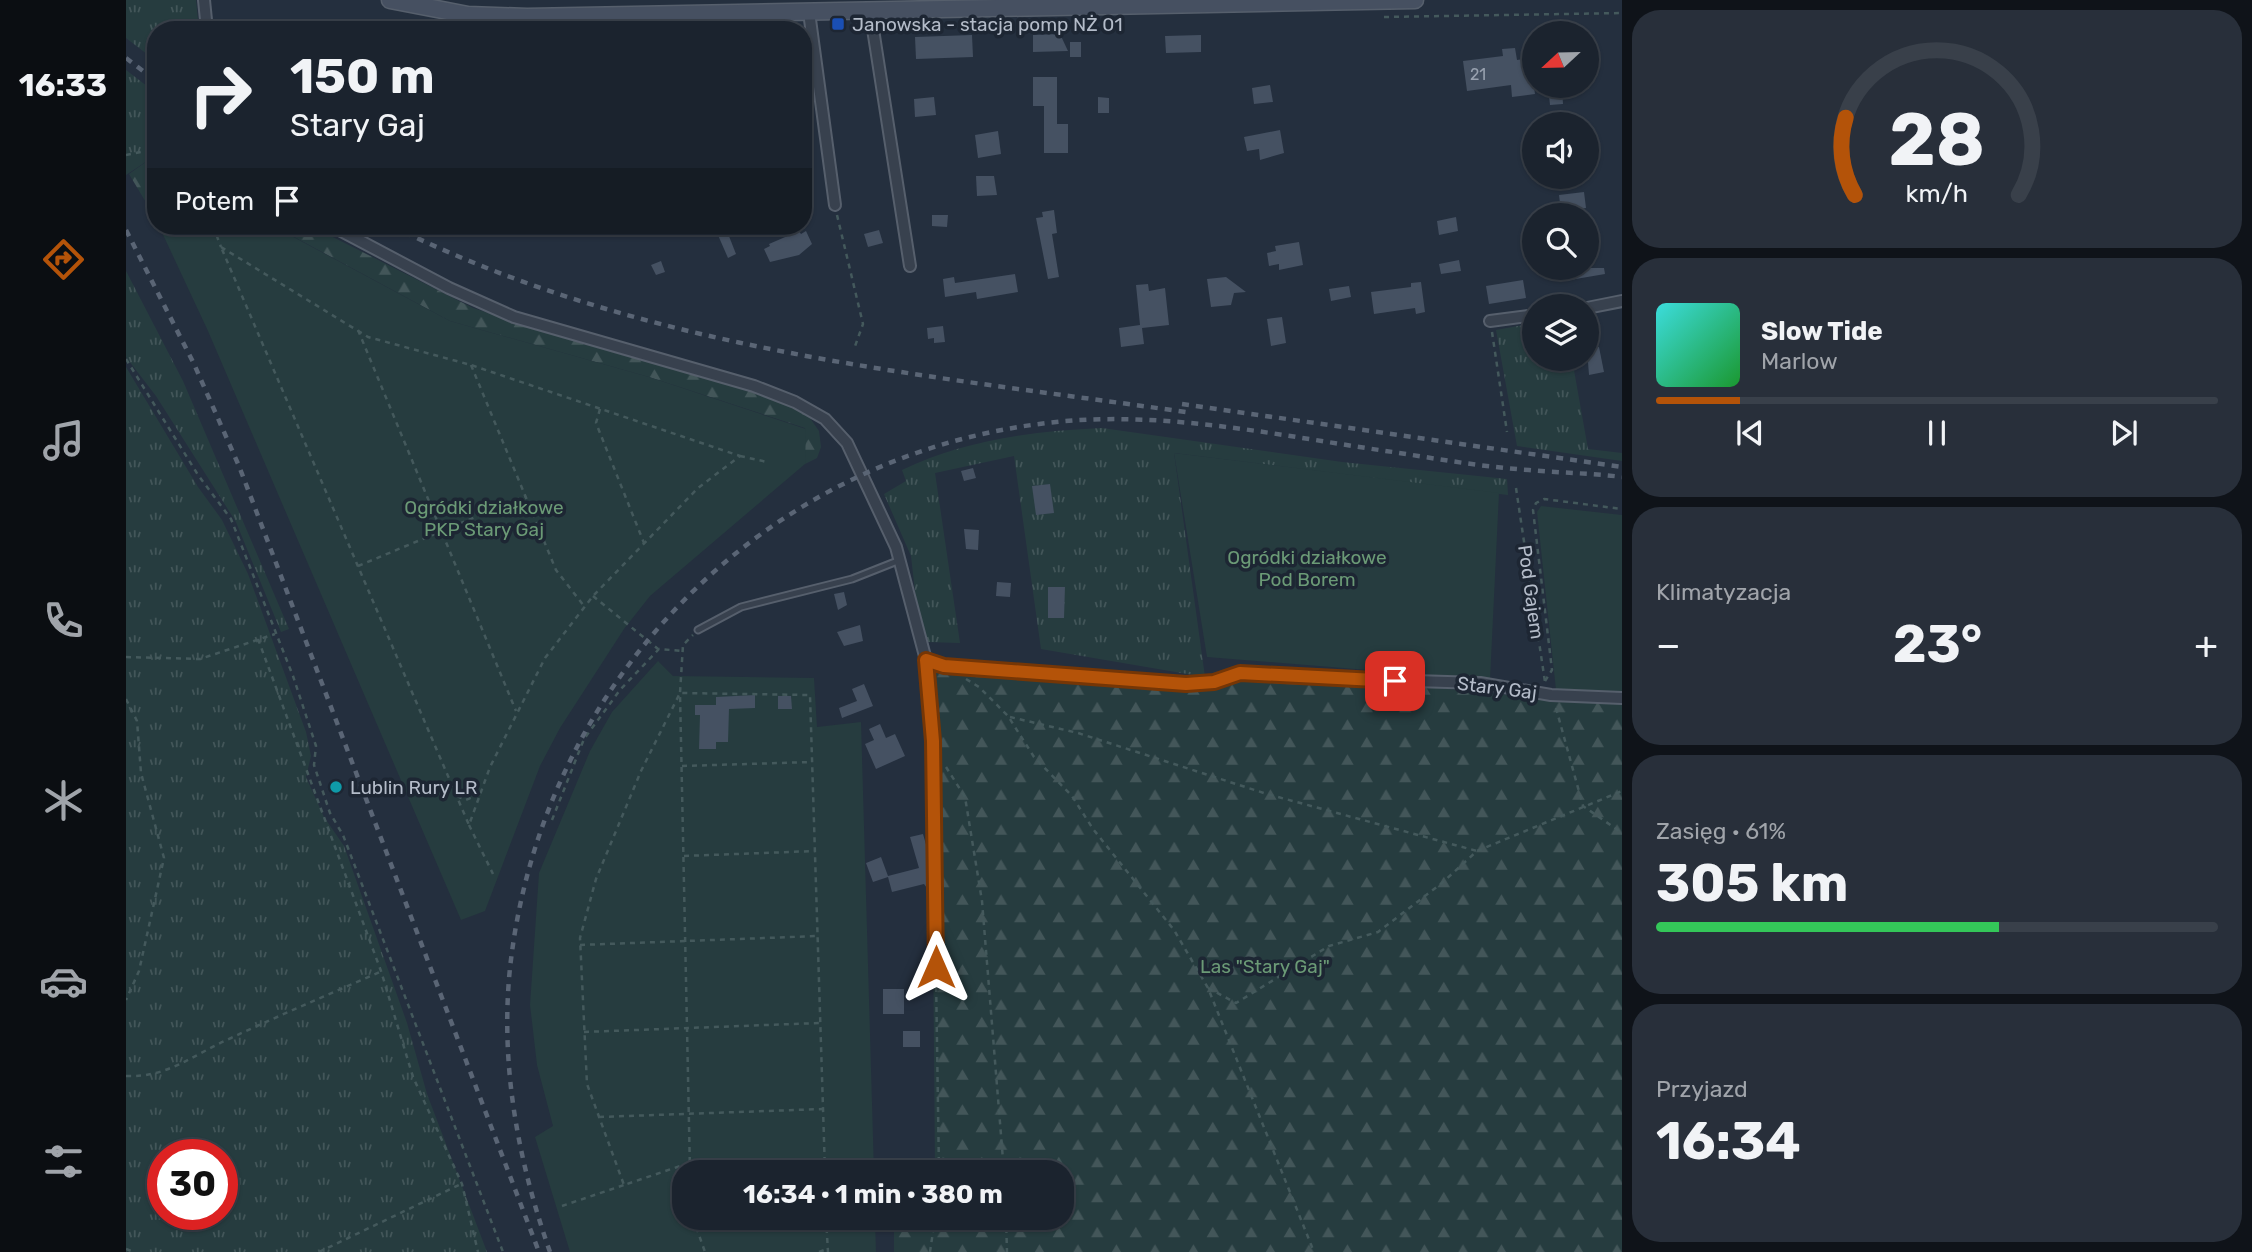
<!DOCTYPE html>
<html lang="pl">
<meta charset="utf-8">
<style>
:root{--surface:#1b232e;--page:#282f3a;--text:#f1f3f6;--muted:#a0a4aa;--line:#39404a;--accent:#b45309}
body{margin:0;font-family:Rubik,sans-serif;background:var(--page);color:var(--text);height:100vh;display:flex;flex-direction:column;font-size:26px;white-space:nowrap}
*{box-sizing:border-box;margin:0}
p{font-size:23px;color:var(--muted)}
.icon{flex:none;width:38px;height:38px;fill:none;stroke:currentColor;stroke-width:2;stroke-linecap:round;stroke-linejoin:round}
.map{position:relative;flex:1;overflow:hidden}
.sheet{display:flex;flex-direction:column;gap:10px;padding:10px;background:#0f1319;width:630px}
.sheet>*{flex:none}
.top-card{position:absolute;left:21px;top:21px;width:665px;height:214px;border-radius:28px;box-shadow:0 2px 5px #0004,0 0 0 2px var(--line);background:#1b232e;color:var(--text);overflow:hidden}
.needle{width:46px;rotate:248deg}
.buttons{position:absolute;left:1396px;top:21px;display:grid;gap:14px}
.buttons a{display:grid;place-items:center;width:77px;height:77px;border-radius:50%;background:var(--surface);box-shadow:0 2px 5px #0004,0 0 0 2px var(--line);font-size:35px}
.speed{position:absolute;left:21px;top:1139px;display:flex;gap:14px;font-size:35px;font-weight:700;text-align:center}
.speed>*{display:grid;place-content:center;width:91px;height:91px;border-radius:50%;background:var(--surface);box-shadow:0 2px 5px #0004,0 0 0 2px var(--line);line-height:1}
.speed .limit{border:10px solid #d22;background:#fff;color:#111}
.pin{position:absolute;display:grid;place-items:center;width:60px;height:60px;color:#fff;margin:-30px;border-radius:14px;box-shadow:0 4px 10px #0006}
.me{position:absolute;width:77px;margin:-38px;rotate:0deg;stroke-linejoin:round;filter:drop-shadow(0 0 5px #0008)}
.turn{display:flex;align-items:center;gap:24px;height:147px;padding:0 28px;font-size:32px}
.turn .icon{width:91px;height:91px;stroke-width:2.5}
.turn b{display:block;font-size:49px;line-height:60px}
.then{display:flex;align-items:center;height:66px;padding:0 28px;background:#0003;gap:14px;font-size:26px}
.big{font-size:52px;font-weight:700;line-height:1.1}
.sheet .tile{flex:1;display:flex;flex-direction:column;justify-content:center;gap:10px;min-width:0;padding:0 24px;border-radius:28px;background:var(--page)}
.sheet .dial{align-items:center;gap:0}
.dial svg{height:182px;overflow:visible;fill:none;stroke:var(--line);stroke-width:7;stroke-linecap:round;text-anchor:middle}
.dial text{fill:var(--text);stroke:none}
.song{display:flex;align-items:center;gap:21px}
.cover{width:84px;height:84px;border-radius:10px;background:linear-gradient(135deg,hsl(180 70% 55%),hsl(130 70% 35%))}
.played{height:7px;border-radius:4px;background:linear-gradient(90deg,var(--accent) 15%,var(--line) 15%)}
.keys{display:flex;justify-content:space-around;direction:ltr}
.heat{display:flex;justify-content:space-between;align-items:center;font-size:38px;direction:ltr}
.charge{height:10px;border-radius:5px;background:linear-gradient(90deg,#34c759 61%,var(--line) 0)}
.trip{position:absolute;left:546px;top:1160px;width:402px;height:70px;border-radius:28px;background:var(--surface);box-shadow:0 2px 5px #0004,0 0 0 2px var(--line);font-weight:700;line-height:70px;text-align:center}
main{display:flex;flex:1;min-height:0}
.menu{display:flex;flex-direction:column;width:126px;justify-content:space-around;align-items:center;background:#0b0e12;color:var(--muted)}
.menu .icon{width:49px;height:49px}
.menu .on{color:var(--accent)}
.menu b{font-size:32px;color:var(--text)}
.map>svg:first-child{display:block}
.grass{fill:url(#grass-tufts);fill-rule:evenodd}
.forest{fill:url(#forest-firs)}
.garden{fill:#263c3f}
.building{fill:#455162}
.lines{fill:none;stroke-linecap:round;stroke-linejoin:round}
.lane-casing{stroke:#565f6c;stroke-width:9}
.street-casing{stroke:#565f6c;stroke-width:14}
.secondary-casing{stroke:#565f6c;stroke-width:19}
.path{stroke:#44595c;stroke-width:2.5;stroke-dasharray:5 5;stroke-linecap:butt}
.lane{stroke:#38414e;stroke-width:5}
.street{stroke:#38414e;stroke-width:10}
.secondary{stroke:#465061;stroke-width:16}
.rail{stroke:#5a6575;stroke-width:4.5;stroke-dasharray:7 7;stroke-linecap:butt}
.route-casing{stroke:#753606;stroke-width:18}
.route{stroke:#b45309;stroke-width:12}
.transit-dot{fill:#1a4fb4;stroke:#1d2633;stroke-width:2.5}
.culture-dot{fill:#0f9aa8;stroke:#1d2633;stroke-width:2.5}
.labels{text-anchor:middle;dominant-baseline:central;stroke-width:7;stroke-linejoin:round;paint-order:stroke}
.number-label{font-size:16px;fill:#98a1af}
.poi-label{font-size:19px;fill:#b4bcc9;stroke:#1d2633;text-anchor:start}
.park-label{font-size:19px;fill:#6b9a76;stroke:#1d2633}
.street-label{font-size:19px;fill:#b4bcc9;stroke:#1d2633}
</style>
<main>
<nav class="menu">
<b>16:33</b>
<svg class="icon on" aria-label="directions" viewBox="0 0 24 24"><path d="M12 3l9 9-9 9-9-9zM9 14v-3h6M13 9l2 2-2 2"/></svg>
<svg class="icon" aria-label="music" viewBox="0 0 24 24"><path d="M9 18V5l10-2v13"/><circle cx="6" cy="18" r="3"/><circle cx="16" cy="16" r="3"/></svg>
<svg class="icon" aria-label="phone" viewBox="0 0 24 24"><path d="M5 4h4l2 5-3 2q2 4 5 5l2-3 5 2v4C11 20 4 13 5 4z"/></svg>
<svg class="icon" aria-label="climate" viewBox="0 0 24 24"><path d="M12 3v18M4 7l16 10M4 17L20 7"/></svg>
<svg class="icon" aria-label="car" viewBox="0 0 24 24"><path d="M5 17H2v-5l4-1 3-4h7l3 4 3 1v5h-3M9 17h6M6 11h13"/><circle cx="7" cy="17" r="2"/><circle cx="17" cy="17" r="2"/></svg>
<svg class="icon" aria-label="filters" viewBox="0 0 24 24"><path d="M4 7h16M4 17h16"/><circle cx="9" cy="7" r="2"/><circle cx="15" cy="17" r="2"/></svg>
</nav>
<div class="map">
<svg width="1496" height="1252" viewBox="0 0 1496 1252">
<defs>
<pattern id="grass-tufts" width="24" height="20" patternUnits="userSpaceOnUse" patternTransform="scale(1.75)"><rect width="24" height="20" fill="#263c3f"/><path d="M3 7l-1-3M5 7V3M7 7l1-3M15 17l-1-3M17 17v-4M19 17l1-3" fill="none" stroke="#435659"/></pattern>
<pattern id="forest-firs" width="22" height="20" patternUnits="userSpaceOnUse" patternTransform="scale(1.75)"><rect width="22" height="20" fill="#263c3f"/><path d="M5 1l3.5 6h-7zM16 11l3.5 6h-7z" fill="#435659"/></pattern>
</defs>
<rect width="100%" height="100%" fill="#242f3e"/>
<g class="grass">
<path d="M0,0H70L73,30H30V61L0,38Z"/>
<path d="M0,70L30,93V159L27,157L0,175Z"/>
<path d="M0,271L57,381L163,629L155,632L110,522L30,396L0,357Z"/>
<path d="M1409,323V359H1446L1462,449L1496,453V461L1391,446L1370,330Z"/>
<path d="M0,367L72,487L96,520L122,574L180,732L185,756L180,777L198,817L218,846L281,1023L301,1094L361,1252H0ZM96,1155V1214H37V1155Z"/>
<path d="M976,428L1216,462L1381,479L1382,495L1048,453L1079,677L915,649L888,456L809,473L834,643L802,642L790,600L785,556L758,494L780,481L776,470C838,440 907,431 976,428Z"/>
</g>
<g class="forest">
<path d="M27,157L30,159V219L3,174Z"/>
<path d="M148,226H185L347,308L458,344L630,392L668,407L681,414L693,431L695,447L691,458L679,464V428L523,377L324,321Z"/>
<path d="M854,672L1094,685L1112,680L1293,686L1419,699L1496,702V1252H768V1218H936V1172H809L807,923L812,773L809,673Z"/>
</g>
<g class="garden">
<path d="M33,226H147L324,321L523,377L680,429L679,464L524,596L498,629L434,728L414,766L359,911L335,920L82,331Z"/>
<path d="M1048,453L1373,493L1364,680L1081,657Z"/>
<path d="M1415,506L1496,515V693L1430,690L1411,512Z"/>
<path d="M532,661L547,676L688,678L691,727L735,722L748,1172H558V1218H749L750,1252H444L409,1137L427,1126L411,1065L404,1005L413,873L464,751L486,712Z"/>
</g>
<g class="building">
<path d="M934,34L942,51L907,52V35Z"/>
<path d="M846,35L847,57L790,59L789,37Z"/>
<path d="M1075,35V52L1040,53L1039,36Z"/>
<rect x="944" y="42" width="11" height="15"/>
<path d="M1389,48L1391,60L1404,58L1409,94L1386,97L1385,85L1341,91L1337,61L1377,56L1376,49Z"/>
<path d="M907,77H931V124H942V153H918V106H907Z"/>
<path d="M1144,85L1147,102L1128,104L1126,88Z"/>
<path d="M1422,86H1436L1437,104L1424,105Z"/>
<path d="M808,97L810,115L789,117L788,99Z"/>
<path d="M972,97L983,98V113H972Z"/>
<path d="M1154,130L1158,153L1134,160L1133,149L1121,151L1118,137Z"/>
<path d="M872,131L875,154L852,158L849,135Z"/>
<path d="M850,176H868L871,195L851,196Z"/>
<path d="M1458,192L1460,208L1435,211L1433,195Z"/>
<path d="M928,210L931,233L926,234L933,277L922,279L910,218L917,217L916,212Z"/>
<path d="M806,215H822L821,227L806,226Z"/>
<path d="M1330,217L1332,231L1313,235L1311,221Z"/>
<path d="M588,226H599L610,254L602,258Z"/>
<path d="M753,230L757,243L742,247L738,234Z"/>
<path d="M673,231L675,234L680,231L686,244L673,255L644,262L638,249L644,246L643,244Z"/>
<path d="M1173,242L1177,265L1153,270V264L1143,266L1141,253L1150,251L1149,246Z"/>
<path d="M1333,260L1335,271L1315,274L1313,264Z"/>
<path d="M535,261L539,272L530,275L525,265Z"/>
<path d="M1435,268H1478L1479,274L1438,281Z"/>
<path d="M889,274L892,292L851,299L850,292L819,297L817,279L828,277L829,283Z"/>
<path d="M1100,277L1120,292L1108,293L1105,305L1085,307L1081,279Z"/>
<path d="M1397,280L1400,298L1363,304L1360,286Z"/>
<path d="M1295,282L1299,312L1290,314L1289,308L1248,314L1245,292L1285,287V283Z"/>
<path d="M1022,284L1023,291L1039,288L1043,325L1016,328L1018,344L995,347L993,328L1014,325L1010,285Z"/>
<path d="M1223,286L1225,297L1205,301L1203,289Z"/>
<path d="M1156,317L1160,343L1145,346L1141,319Z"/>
<path d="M817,326L819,342L808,343V338L802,339L801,328Z"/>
<path d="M1473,347L1478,372L1463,375L1461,349Z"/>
<path d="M847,468L850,478L838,481L835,471Z"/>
<path d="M924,484L928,513L910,515L906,486Z"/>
<path d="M838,529L853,530L852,550L840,549Z"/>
<path d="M871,582L885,583L884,597L870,596Z"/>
<path d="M922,587H939L938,618H922Z"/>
<path d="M718,592L721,605L712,610L708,594Z"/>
<path d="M734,625L737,641L718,646L711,632Z"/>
<path d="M738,684L747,706L716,718L713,708L731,701L726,689Z"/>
<path d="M629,695V708L603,709L602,742H590V749H573L574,715H569V705H590V697Z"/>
<path d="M652,696H665L666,709H652Z"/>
<path d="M754,724L760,738L769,734L779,756L750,769L739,744L748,740L743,729Z"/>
<path d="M797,834L801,848V888L798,884L766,892L762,877L747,882L740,863L755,857L762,876L793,868L784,837Z"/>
<rect x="757" y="989" width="21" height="25"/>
<rect x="777" y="1031" width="17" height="16"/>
</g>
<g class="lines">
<defs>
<path id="lane" d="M572,630L615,607L726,579L774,560"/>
<g id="street">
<path d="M78,0L81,30"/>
<path d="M744,10L784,266"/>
<path d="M683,12L709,205"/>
<path d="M206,226L323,288L388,317L628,386L669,402L699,419L721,443L770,547L800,660L808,752L810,966"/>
<path d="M1461,308L1496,301"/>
<path d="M1364,321L1409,315"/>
<path d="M800,660L818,665L1060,684L1088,682L1114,673L1158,677L1354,683L1425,695L1496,698"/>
</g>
<path id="secondary" d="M264,0L342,15L401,17L1289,0"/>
</defs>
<use href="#lane" class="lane-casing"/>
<use href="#street" class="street-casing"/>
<use href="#secondary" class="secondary-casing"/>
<g class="path">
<path d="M1258,17L1496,13"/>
<path d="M0,155L30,149"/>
<path d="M711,215L737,324L728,349"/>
<path d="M87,226L95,247"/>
<path d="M95,247L242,337L345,365L614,456L572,488L467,596L419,658L364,767L343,825Z"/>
<path d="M232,330L390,711"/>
<path d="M1366,332L1381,432"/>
<path d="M0,359L72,475L105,519L167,676L190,746L188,765L204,813L217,835L377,1252"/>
<path d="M345,365L430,570L458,606"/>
<path d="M474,409L470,423L518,543"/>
<path d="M614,456L641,462"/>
<path d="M1390,488L1419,682"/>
<path d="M232,566L400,496"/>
<path d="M467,596L532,649"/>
<path d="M132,639L255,971L287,1077L336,1184L352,1252"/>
<path d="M0,657L74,659L149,634"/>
<path d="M840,679L853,687L882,716L908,757L946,796L967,829L1048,930L1082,988L1188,1252"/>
<path d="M1419,681L1426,670L1407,510L1410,503L1418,499L1496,509"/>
<path d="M0,699L11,721L15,773L38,858L13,971L0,1000"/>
<path d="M1430,708L1457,806L1496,833"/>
<path d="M884,717L952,733L1141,794L1351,851"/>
<path d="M556,766L686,762"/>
<path d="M820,767L839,797L856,901L878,1172"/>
<path d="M331,796L340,800L354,794"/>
<path d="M426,820L458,739L494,690L533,649L557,651"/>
<path d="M343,825L367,874"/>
<path d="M558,856L689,851"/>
<path d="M454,945L692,936"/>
<path d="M810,977L813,1172"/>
<path d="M1082,988L1110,1003L1203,946L1252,932L1316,883L1351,851L1496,791"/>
<path d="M458,1032L693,1023"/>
<path d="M0,1076C42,1078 68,1054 105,1038C154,1015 204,994 254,972"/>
<path d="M473,1117L697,1109"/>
<path d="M563,1163L498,1185L461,1084L454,938L470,879L515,771L554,693L684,695L699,1172"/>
<path d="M564,1172L554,693L557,645L567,635"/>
<path d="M663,1172L699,1161"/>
<path d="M436,1206L498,1185"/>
<path d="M567,1218L579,1252"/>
<path d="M700,1218L702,1252"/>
<path d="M880,1218L881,1252"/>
<path d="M0,1249L8,1252"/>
<path d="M193,1252L335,1184"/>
<path d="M693,1252L701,1249"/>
<path d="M804,1252L809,1218"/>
</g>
<use href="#lane" class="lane"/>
<use href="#street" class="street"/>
<use href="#secondary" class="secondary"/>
<g class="rail">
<path d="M0,58L30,81"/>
<path d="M266,226C521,352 790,373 1066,413"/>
<path d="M0,230L68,364L113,466L413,1252"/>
<path d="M1056,404L1496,467"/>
<path d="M424,1252C392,1161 374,1065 384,968C415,683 636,456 921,423C1036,409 1154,436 1267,452C1312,459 1357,467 1403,470C1434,473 1465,473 1496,477"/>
</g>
</g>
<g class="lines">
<defs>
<path id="route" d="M810,967L807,741L800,660L818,666L1060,684L1088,682L1114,673L1269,681"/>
</defs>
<use href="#route" class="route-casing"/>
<use href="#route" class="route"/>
</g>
<rect class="transit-dot" x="705" y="17" width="14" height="14" rx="3.5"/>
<circle class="culture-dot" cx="210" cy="787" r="7"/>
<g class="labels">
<g class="number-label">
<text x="1352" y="74">21</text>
</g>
<g class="poi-label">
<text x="726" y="24">Janowska - stacja pomp NŻ 01</text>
<text x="224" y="787">Lublin Rury LR</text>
</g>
<g class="park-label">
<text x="358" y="507">Ogródki działkowe<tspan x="358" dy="22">PKP Stary Gaj</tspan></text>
<text x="1181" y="557">Ogródki działkowe<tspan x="1181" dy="22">Pod Borem</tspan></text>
<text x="1139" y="966">Las "Stary Gaj"</text>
</g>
<g class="street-label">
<text transform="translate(1405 592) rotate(82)">Pod Gajem</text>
<text transform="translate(1371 688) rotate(7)">Stary Gaj</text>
</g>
</g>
</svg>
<div class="buttons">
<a><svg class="needle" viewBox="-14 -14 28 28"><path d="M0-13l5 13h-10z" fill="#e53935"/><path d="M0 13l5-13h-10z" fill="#a0a4aa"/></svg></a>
<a><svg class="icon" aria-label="sound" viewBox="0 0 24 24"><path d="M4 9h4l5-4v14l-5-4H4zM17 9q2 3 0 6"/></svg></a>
<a><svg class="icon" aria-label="search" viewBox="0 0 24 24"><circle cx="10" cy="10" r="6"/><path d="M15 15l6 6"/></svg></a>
<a><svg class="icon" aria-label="layers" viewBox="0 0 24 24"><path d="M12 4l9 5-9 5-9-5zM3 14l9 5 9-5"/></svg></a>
</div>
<div class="speed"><div class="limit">30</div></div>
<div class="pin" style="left:1269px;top:681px;background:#d93025"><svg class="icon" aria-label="arrive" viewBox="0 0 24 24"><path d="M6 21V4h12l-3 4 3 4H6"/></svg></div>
<svg class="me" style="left:810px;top:967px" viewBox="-20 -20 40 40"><path d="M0-17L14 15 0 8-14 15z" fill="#b45309" stroke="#fff" stroke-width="4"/></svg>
<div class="trip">16:34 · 1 min · 380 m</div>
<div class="top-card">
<div class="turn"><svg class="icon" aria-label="right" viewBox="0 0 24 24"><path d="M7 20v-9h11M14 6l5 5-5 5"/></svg><div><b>150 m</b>Stary Gaj</div></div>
<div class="then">Potem<svg class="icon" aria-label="arrive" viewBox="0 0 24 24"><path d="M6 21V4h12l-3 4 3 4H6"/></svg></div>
</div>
</div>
<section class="sheet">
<div class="tile dial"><svg viewBox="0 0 100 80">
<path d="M14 69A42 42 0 1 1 86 69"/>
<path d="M14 69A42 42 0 0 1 10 35" stroke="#b45309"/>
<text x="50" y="56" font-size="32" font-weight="700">28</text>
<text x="50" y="72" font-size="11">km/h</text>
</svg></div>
<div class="tile">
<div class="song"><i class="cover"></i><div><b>Slow Tide</b><p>Marlow</p></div></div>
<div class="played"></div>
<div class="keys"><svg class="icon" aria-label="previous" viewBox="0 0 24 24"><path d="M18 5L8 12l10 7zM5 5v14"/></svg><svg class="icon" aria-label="pause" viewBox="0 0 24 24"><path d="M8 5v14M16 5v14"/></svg><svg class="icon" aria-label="next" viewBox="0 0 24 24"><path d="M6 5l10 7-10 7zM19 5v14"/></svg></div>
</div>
<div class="tile"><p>Klimatyzacja</p>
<div class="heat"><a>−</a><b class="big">23°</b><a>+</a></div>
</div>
<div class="tile"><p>Zasięg · 61%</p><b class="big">305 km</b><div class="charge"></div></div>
<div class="tile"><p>Przyjazd</p><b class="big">16:34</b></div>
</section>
</main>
